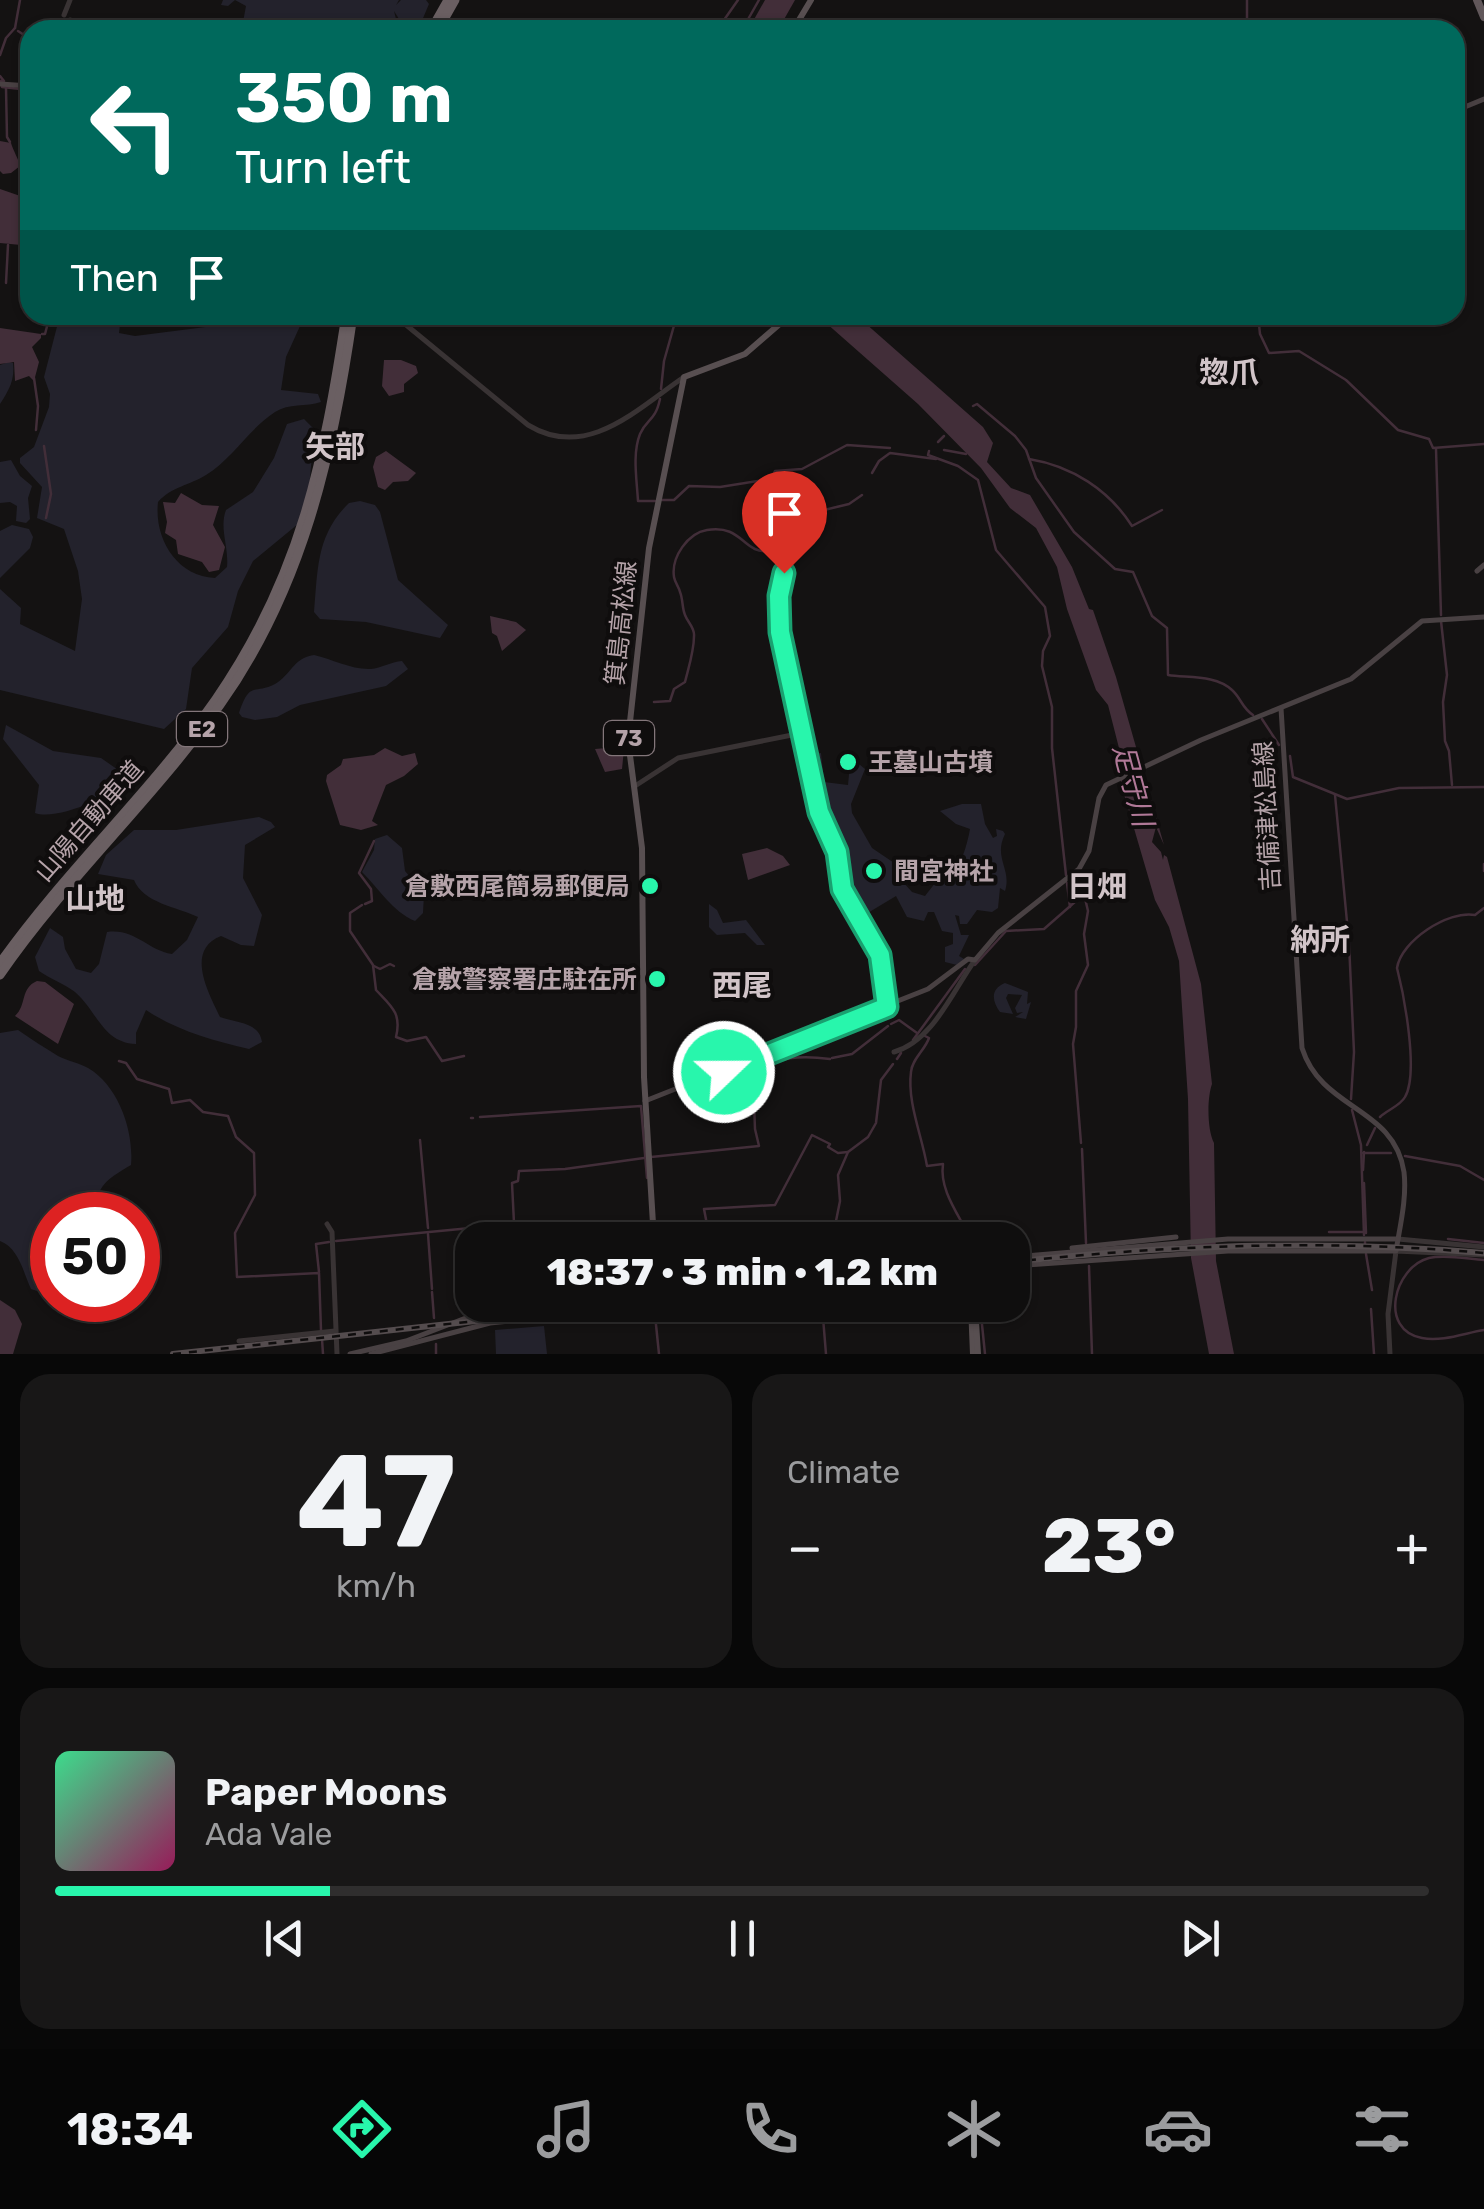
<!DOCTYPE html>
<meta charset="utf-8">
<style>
:root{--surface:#0f0e0e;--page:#181717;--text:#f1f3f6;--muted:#9b9c9e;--line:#2f2e2e;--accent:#28f6ac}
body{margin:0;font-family:Rubik,"Noto Sans JP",sans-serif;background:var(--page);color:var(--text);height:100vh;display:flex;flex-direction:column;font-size:38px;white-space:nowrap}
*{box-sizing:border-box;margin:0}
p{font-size:32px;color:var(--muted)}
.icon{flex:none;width:55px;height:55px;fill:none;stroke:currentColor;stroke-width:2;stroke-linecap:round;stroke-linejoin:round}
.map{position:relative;height:1354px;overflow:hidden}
.drawer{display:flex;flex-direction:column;gap:20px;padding:20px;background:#080808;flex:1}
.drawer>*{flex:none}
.top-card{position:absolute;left:20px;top:20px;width:1445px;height:305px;border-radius:30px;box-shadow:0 2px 8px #0004,0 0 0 2px var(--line);background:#00695c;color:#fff;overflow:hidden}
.speed{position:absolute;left:30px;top:1192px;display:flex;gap:20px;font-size:50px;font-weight:700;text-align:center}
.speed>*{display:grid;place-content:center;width:130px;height:130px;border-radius:50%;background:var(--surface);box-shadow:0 2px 8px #0004,0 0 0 2px var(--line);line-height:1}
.speed .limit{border:15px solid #d22;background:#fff;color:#111}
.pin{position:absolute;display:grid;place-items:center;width:85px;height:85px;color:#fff;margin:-102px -42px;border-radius:50% 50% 50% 0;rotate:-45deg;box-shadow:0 0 10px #0007}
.pin .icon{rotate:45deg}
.me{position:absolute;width:110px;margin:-55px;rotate:68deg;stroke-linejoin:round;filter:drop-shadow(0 0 8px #0008)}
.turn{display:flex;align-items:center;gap:35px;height:210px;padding:0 50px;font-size:45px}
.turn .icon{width:130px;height:130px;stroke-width:2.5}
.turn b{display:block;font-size:70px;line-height:85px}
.then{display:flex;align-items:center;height:95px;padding:0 50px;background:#0003;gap:20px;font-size:38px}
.big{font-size:75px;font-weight:800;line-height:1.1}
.drawer .tile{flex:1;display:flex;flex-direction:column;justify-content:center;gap:15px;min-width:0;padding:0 35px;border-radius:30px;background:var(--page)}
.drawer .dial{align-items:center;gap:0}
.dial b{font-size:130px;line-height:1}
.song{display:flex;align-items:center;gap:30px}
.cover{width:120px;height:120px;border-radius:15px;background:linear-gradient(135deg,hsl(150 70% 55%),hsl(330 70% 35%))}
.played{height:10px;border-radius:5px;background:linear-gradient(90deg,var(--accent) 20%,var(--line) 20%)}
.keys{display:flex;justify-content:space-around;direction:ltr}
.heat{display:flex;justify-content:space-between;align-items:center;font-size:55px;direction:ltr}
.drawer .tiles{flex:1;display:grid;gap:20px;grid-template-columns:1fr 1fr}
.tile:last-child{grid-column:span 2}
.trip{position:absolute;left:455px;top:1222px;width:575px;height:100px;border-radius:30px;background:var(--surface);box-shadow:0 2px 8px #0004,0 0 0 2px var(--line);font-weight:800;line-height:100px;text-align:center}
.dock{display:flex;height:160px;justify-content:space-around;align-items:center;background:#060606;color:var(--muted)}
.dock .icon{width:70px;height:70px}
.dock .current{color:var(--accent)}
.dock b{font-size:45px;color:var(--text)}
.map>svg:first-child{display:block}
.green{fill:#23222c}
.water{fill:#422e39}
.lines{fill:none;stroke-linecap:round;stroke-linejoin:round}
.stream{stroke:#422e39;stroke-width:2.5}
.tertiary{stroke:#393334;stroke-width:5}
.secondary{stroke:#494143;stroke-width:5}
.primary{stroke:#584f51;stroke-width:6}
.trunk{stroke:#61575a;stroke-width:8}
.motorway{stroke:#6a5f62;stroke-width:9}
.rail-casing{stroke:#544c4e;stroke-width:6}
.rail{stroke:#0f0d0d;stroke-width:2.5;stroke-dasharray:8;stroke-linecap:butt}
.route-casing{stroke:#1aa070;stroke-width:25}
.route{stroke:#28f6ac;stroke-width:18}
.poi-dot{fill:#28f6ac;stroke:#0f0d0d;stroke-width:4}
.labels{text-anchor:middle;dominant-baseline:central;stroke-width:8;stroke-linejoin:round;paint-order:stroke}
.shield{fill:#0f0d0d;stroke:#83767a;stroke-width:2.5}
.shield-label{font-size:22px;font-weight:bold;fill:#b5a3a9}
.street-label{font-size:25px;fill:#b5a3a9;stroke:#0f0d0d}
.poi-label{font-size:25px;font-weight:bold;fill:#b5a3a9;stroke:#0f0d0d;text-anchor:start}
.water-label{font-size:28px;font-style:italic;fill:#b17998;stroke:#0f0d0d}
.quarter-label{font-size:30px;font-weight:bold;fill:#d1c4c8;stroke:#0f0d0d}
</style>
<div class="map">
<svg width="1484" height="1354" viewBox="0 0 1484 1354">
<rect width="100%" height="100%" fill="#141212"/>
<g class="green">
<path d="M223,0H399L396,5L401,0H426L429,4L418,30H396L399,19L394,11L396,19L393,30H245L243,22L246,6L235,0L228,6L221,5Z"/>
<path d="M60,315H121L119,333L135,336L237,323L251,315H305L286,357L281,390L318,394L321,402C306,407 289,403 275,412C249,429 233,458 206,475C190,485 171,487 158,502C154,538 176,576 215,578L227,567C229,547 219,528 226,510L253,492L274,458L287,424L304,419L314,429L309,491L298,524L253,561L238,591L228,627L192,668L186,709L164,729L0,690V589L21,608L20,624L75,651L82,599L78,571L64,529L37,518L42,487L20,463V458L34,447L49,407L50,394L44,377Z"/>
<path d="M9,362L13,363C15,380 9,390 0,404V365Z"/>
<path d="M11,460L20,476L32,486L28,498L30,519L26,523L16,521L17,506L10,502L0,503V462Z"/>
<path d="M360,501L375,505L380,512L398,580L448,625L440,638L366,622L320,619L314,612C318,569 316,535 349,503Z"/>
<path d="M12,525L29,529L33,537L30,548L0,578V531Z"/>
<path d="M314,655C332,659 352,670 371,669C381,668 391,662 402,661L408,669L386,686L300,705L277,717L255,720L242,717L239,713C250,680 254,695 275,684C291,675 293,658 314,655Z"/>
<path d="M6,725L53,751L101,758L131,779C114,795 58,821 35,813L39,785L3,739Z"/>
<path d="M821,753L824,782L848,785L850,764L854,760L865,769L851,804L852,813L872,848L903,869L902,881L912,892L925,896L939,878L950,881C960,866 967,847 970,829L956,824L940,811L962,804H981L985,824L993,838L997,836L996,829L1003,831L1005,834C993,858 1012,869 1005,891L1000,888L998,908L992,912L977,910L967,924H960L959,916L955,915L961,935H969L959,956L964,959L957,965L945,962V947L953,944V933L942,931L934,912H928L924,921L907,917L896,896L861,917L843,886L841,854L825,825L812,754Z"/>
<path d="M259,817L271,822L275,827L245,845L243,878L262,915L254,946L241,945L221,936C185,950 208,992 220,1017C237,1023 259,1022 262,1042L249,1049C211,1040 178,1031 146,1010L136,1033V1044C103,1043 97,1011 75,992C65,984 50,979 39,971L35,957L50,928L63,937L65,949L76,969L91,973L99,964L107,932C135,928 147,950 172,954L187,940L198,917C177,907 143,903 134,880L98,874L106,855L134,830H176Z"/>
<path d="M387,835L402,848L405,871L424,894L423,913L415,921C393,912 379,889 362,872L374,850L375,839Z"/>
<path d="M709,904L717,910L723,923L746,920L765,945H757L745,933L717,935L709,927Z"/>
<path d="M1005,983L1028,992L1027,1004L1031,1002L1026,1019L1015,1017L1023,1012L1017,1013L1015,1008L1022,995L1008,994L1006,998L1013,1014L1000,1012C992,1001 990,989 1005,983Z"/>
<path d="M18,1030C31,1039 45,1048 58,1056C68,1061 79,1063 88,1068C119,1086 134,1132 131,1165C104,1181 99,1184 93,1215H52V1296L31,1289C23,1272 19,1248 0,1241V1033Z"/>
<path d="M544,1326L547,1354H496L495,1330Z"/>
</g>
<g class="water">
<path d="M765,0H795L778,30H748Z"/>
<path d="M0,141L11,143C13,150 19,160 20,166L11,173L3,174L0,171Z"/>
<path d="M0,189L29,199L19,228L21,245L0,243Z"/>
<path d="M817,315H856L983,427L993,443L987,462L1011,488L1030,495L1072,567L1089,609L1093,610L1116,677L1164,845L1156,827L1152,842L1161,852L1163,860L1164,855L1167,857L1201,984L1212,1084C1207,1098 1207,1129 1214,1143L1216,1261L1234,1354H1209L1191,1258L1188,1099L1179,961L1169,927L1155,900L1121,784L1120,752L1108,705L1096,690L1067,609L1057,567L1036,528L1010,508L981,468L918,404Z"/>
<path d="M0,328L41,334V338L32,347L39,362L34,381L29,376L15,381L14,362L0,364Z"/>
<path d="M384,360H401L416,366L418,373L404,384V392L389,396L382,386Z"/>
<path d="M386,451L416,473L408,481L393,482L385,490L378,487L373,467L376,457Z"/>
<path d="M181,493L202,505L219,506L213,525L225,547L219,570L209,572L202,562L178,554L176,540L165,533L167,522L163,502L175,503Z"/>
<path d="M490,616L516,622L526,630L502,651L497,636L492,633Z"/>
<path d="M618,747L624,749L622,769L605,772L595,749Z"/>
<path d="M385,748L402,756L415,753L418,764L404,776L386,785L372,821L378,825L361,830L340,825L326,781L327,775L341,765L343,759L374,755Z"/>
<path d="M767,848L783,856L790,865L748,880L742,854Z"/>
<path d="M37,981L45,982L74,1004L58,1044L15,1016C27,1005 20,988 37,981Z"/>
<path d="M0,1300L15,1310L22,1324L13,1354H0Z"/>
</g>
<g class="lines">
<g class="stream">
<path d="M15,28L20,0"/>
<path d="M717,30L738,0"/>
<path d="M742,30L759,0"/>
<path d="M1247,30V0"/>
<path d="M18,31L30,39"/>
<path d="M0,55L6,38L15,28"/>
<path d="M0,76L4,81H0"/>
<path d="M2,87L30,90"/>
<path d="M6,88L7,137L10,142"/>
<path d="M30,164V165"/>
<path d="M21,243L24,258L30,264"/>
<path d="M30,275L27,287L30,289"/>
<path d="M6,283L8,245"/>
<path d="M26,313L30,308"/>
<path d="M1258,315L1260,334L1269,353L1299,351L1346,380L1398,430L1429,439L1433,448L1484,444"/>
<path d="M42,334H45L50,315"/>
<path d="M34,378L38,406L36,430"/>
<path d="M661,389L664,361L677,315"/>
<path d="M973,406L977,404L1015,436L1026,450L1036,478L1074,532L1115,569L1133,572L1152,616L1167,628L1168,675C1189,678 1216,675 1232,690C1241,698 1242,708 1253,715"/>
<path d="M938,442L944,436"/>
<path d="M44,446L51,494L46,518"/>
<path d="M1436,449L1441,615"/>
<path d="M944,450L966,454"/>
<path d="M929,451L928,455L958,466L978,480L996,550L1045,607L1050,636L1043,651L1042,666L1052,707V748L1066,875"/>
<path d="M1029,459C1072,466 1109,490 1132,526L1162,510"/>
<path d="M872,473L879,461L890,453L936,459"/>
<path d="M662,500H674L689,486L720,487L771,479L775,471L802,469L847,445L890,448"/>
<path d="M655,501H638C637,481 632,454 640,434C647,418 655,422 660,399"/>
<path d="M1441,621L1447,675L1443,702L1445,741L1449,751L1452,785"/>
<path d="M654,702L670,701L674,689L685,682C689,666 694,651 694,636C695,628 688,623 685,615C682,608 683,599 680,592C679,587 675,583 674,577C671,557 688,533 707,530C744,524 742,555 771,551L820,511L849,504L862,495"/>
<path d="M1262,719L1279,745"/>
<path d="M1290,756L1293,777L1347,799L1399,788L1484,787"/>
<path d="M1335,795L1349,943L1354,1052L1351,1099"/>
<path d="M1484,864V871"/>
<path d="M1067,883L1070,907"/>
<path d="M365,904L372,901L371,889L359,873L374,841"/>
<path d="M362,905L350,913V931L373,965L376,990C391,1006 402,1013 396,1037L407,1041L426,1037L442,1061L464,1056"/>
<path d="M975,965L1006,931L1044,929L1084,894L1088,911L1084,934L1088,965L1076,991V1027L1073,1044L1081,1143"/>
<path d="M374,966L380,969L390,964L394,966"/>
<path d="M891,1024L899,1020L917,1033"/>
<path d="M925,1036L929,1038C925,1050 912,1059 911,1072C907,1102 922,1136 927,1166L943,1164C939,1191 960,1216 971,1240"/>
<path d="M913,1040L965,969"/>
<path d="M832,1058L852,1054L888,1026"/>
<path d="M897,1059L901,1053"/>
<path d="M119,1061L126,1063L137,1079L169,1089L172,1103L190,1100L203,1112L228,1116L236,1137L254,1153L255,1195L235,1233L237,1277L319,1273L321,1330"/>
<path d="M1352,1110L1361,1145L1364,1235"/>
<path d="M480,1117L641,1106L647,1178"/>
<path d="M1380,1117C1387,1110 1400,1106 1405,1097C1419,1073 1404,995 1397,968C1401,941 1448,910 1475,915L1484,908"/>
<path d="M471,1118H473"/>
<path d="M420,1140L428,1228"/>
<path d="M1367,1145L1375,1128"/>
<path d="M1082,1149L1086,1243"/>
<path d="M1363,1153H1391"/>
<path d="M1405,1156L1460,1166L1484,1180"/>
<path d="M651,1157L759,1146L755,1129L753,1075C777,1056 801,1055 830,1059"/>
<path d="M1363,1170L1364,1152"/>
<path d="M1364,1183L1366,1233"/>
<path d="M484,1227L514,1223L512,1183L518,1181L519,1171L565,1169L644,1158"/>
<path d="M1329,1232H1363"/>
<path d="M428,1234L432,1289"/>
<path d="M1448,1239L1484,1243"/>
<path d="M710,1240L704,1209L775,1205L812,1135L830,1144L828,1147L838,1153L848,1152"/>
<path d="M838,1240L835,1226L840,1201L838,1175L848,1152L868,1137L876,1123L881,1080L893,1064"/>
<path d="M336,1241L481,1227"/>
<path d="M1365,1242V1248"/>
<path d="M1366,1254L1372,1290"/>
<path d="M1484,1260C1468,1259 1445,1254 1429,1258C1394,1267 1378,1330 1422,1338C1442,1342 1465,1333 1484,1330"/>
<path d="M1089,1266L1092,1354"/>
<path d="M319,1272L316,1244L329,1242"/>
<path d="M432,1292L434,1318"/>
<path d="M822,1305L826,1354"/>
<path d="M980,1305L985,1354"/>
<path d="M1371,1309L1374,1354"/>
<path d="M655,1315L659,1354"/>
<path d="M322,1339L323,1354"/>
<path d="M436,1344V1354"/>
</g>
<g class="tertiary">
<path d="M64,15L70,0"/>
<path d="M68,30L70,20"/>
<path d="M394,315L528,425C587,461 637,409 684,377"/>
<path d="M789,561L779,597L780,632L819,812L837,852L842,889L880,955L887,1007"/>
<path d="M635,786L678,758L802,733"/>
<path d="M894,1052C933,1041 952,992 975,960"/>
<path d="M327,1224L332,1232L337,1354"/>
<path d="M1398,1239L1484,1247"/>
<path d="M239,1341L335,1331"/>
<path d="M1390,1354L1388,1314L1396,1251L1484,1255"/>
</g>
<g class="secondary">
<path d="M0,84L30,86"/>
<path d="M1455,111L1484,99"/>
<path d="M1477,571L1484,565"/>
<path d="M645,1101L928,989L968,959L975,960L998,933L1079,869L1089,851L1099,798L1106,785L1201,740L1351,679L1422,621L1484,617"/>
<path d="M1072,1248L1176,1237"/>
<path d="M1012,1257L1228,1239H1398"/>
<path d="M1012,1266L1228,1251H1396C1400,1226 1407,1198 1404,1172C1394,1106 1322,1111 1302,1048L1281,708"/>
<path d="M350,1354L406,1341L471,1316L572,1305"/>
<path d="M371,1354L490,1323L659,1305"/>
</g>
<g class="primary">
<path d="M793,30L811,0"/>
<path d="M654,1240L644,1077L642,848L628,740L649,548L684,377L745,354L790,315"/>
<path d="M971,1305L973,1354"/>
<path d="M975,1305L978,1354"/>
</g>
<path class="trunk" d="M1477,0L1484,17"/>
<g class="motorway">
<path d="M431,30L448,0"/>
<path d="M438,30L455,0"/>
<path d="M0,963C66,870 151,792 216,699C301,576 324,459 346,315"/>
<path d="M0,975C66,879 153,800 220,705C303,588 333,455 353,315"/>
</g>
<defs>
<g id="rail">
<path d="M1012,1262C1170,1245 1326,1239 1484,1253"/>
<path d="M173,1354L622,1305"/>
</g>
</defs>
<use href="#rail" class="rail-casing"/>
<use href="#rail" class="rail"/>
</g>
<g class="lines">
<defs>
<path id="route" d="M724,1072L887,1007L880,955L842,889L837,852L819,812L780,632L779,596L784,573"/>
</defs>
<use href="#route" class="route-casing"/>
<use href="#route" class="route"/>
</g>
<g class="poi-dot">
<circle cx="848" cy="762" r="10"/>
<circle cx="874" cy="871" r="10"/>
<circle cx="650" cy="886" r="10"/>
<circle cx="657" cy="979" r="10"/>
</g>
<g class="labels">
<g class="shield">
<rect x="177" y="712" width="50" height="34" rx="8"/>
<rect x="604" y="721" width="50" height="34" rx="8"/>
</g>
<g class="shield-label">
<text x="202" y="729">E2</text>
<text x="629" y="738">73</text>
</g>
<g class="street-label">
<text transform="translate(621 623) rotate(-84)">箕島高松線</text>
<text transform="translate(1267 816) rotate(-93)">吉備津松島線</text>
<text transform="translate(89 821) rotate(-49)">山陽自動車道</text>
</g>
<g class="poi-label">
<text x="868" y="762">王墓山古墳</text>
<text x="894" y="871">間宮神社</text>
<text x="630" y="886" text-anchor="end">倉敷西尾簡易郵便局</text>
<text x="637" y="979" text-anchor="end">倉敷警察署庄駐在所</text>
</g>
<g class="water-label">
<text transform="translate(1133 785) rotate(75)">足守川</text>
</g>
<g class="quarter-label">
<text x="1229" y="373">惣爪</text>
<text x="335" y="447">矢部</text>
<text x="1097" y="887">日畑</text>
<text x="95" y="899">山地</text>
<text x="1320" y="940">納所</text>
<text x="742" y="986">西尾</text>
</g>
</g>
</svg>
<div class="speed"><div class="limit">50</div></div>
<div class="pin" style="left:784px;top:573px;background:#d93025"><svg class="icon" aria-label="arrive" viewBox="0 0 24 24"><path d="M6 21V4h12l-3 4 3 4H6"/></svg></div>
<svg class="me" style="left:724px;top:1072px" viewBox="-20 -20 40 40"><circle r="17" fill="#28f6ac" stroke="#fff" stroke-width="3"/><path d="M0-11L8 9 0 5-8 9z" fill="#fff"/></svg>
<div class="trip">18:37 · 3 min · 1.2 km</div>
<div class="top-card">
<div class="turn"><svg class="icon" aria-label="left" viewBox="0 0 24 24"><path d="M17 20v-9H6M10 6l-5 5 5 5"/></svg><div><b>350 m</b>Turn left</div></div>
<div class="then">Then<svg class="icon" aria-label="arrive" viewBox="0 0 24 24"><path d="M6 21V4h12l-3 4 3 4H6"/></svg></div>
</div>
</div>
<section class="drawer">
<div class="tiles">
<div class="tile dial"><b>47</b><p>km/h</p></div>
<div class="tile"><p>Climate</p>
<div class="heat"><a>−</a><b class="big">23°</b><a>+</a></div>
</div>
<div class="tile">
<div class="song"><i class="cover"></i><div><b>Paper Moons</b><p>Ada Vale</p></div></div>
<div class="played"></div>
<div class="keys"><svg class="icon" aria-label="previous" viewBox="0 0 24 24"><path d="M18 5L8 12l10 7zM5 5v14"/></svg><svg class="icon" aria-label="pause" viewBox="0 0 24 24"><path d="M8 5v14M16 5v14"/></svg><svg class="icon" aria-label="next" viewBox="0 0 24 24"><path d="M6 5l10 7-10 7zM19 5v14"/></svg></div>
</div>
</div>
</section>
<nav class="dock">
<b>18:34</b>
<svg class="icon current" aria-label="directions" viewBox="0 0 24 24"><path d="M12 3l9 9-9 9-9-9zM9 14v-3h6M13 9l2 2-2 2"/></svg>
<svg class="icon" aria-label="music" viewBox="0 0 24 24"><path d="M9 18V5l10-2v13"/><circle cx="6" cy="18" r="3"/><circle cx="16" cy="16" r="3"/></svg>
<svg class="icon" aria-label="phone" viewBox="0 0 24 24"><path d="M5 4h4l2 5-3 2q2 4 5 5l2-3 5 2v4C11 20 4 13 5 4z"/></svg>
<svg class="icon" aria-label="climate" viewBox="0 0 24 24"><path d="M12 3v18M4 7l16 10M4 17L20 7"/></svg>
<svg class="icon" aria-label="car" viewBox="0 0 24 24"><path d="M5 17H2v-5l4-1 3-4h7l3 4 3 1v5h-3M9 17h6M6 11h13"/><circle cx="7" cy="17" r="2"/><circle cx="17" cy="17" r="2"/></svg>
<svg class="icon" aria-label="filters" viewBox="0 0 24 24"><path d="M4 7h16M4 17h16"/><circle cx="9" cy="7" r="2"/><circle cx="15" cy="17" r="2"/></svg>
</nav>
